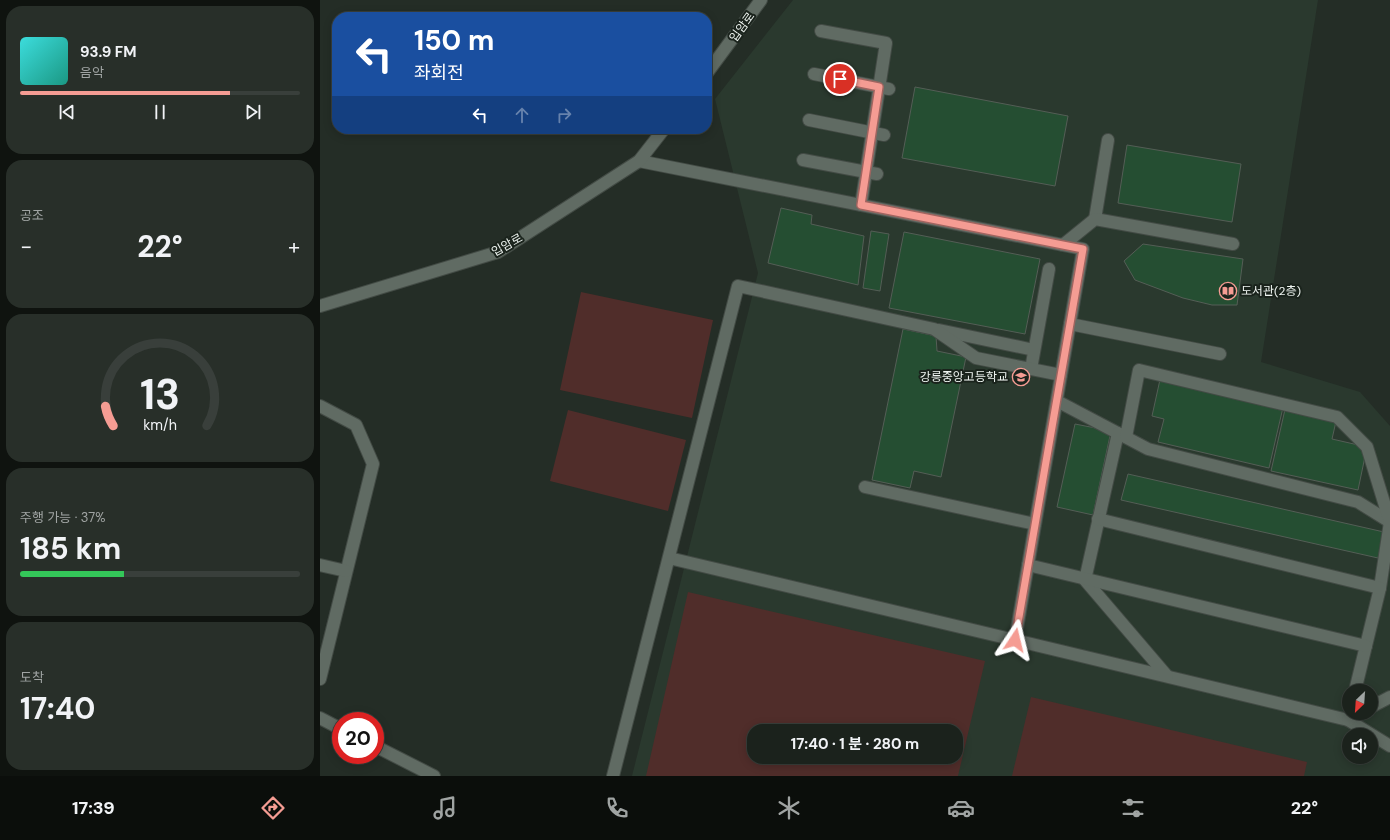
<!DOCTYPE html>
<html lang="ko">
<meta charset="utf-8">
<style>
:root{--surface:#1b221c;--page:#282f29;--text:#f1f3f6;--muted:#a0a4a3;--line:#393f3b;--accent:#f59c93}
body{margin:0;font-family:"DM Sans","Noto Sans KR",sans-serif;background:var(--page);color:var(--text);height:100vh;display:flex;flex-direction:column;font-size:15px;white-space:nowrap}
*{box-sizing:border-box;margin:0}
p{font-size:13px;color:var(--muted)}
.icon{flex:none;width:22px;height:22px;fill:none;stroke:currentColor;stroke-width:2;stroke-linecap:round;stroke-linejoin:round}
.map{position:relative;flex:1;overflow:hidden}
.details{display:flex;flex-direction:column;gap:6px;padding:6px;background:#0f130f;width:320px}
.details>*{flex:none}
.banner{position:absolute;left:12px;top:12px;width:380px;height:122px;border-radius:16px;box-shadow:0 2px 10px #0003,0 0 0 1px var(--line);background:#1a4fa0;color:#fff;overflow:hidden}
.needle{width:26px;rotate:205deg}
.buttons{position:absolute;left:1022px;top:684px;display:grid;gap:8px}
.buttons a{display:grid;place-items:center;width:36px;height:36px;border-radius:50%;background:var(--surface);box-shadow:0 2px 10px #0003,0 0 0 1px var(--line);font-size:20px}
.speed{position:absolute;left:12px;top:712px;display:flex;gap:8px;font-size:20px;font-weight:700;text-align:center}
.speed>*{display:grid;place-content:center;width:52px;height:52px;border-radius:50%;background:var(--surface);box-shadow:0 2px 10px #0003,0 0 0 1px var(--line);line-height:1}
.speed .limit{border:6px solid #d22;background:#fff;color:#111}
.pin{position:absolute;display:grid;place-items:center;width:34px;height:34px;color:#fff;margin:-17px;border:2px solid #fff;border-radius:50%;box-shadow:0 1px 4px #0007}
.me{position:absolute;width:44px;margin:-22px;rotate:10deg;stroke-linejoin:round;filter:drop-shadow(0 0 3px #0008)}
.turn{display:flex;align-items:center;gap:14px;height:84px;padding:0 16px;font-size:18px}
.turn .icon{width:52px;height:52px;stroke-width:2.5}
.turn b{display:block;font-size:28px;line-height:34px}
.lanes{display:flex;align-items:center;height:38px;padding:0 16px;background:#0003;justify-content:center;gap:20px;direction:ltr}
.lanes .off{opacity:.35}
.big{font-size:30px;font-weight:700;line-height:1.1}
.details .widget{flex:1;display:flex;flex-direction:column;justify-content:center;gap:6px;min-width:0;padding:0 14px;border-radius:16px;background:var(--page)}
.details .dial{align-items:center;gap:0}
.dial svg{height:104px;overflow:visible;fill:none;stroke:var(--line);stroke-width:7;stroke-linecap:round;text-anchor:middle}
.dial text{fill:var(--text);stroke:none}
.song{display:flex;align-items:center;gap:12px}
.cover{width:48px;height:48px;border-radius:6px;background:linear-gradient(135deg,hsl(180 70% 55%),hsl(170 70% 35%))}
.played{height:4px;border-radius:2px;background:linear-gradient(90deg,var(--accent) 75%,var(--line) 75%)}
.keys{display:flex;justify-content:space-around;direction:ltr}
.heat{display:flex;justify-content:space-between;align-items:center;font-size:22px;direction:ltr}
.charge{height:6px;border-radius:3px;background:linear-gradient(90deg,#34c759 37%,var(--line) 0)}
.trip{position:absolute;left:427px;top:724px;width:216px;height:40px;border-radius:16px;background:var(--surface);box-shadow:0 2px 10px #0003,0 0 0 1px var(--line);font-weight:700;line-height:40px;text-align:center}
.tab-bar{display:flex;height:64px;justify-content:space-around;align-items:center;background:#0b0e0b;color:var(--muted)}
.tab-bar .icon{width:28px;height:28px}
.tab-bar .active{color:var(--accent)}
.tab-bar b{font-size:18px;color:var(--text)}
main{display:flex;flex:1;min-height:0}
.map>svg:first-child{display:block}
.built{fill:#2a392e;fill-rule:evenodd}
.green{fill:#502d2a;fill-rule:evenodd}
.building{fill:#254e32;stroke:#545e56}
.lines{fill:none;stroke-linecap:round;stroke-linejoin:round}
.minor-casing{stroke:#434b45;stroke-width:14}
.minor{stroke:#606b63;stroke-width:12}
.route-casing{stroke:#9f6560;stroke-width:10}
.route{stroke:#f59c93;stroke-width:7}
.labels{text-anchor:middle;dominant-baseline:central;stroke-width:4;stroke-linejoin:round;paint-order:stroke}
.street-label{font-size:12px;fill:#eff5f1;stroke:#1a231c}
.poi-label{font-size:12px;fill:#eff5f1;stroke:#1a231c;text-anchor:start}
</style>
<main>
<section class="details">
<div class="widget">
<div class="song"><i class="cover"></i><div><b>93.9 FM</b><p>음악</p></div></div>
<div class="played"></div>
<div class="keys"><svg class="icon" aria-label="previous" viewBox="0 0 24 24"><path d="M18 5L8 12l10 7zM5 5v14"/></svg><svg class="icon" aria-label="pause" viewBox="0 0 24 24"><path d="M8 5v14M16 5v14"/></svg><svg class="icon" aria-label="next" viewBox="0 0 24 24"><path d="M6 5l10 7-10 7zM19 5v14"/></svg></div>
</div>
<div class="widget"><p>공조</p>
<div class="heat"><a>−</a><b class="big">22°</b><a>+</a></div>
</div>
<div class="widget dial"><svg viewBox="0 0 100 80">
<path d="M14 69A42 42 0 1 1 86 69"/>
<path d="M14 69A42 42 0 0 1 8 54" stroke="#f59c93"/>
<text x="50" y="56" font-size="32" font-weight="700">13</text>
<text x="50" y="72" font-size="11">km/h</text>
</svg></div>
<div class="widget"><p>주행 가능 · 37%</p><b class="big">185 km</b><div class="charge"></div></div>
<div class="widget"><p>도착</p><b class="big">17:40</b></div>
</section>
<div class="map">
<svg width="1070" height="776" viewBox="0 0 1070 776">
<rect width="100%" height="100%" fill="#242d26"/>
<path class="built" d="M473,0H998L941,362L1040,392L1070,426V776H312L438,273L395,99ZM1029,691H1051V713H1029ZM434,731H636V757H434ZM1029,735H1051V757H1029Z"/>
<g class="green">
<path d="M261,292L393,320L372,418L240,390Z"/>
<path d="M248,410L366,440L348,511L230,481Z"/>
<path d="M368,592L665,661L638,776H326ZM434,731H636V757H434Z"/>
<path d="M711,697L987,762L984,776H692Z"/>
</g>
<g class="building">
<path d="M595,87L748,116L735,186L582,158Z"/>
<path d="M807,145L921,164L912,222L798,203Z"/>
<path d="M461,208L492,215L491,224L544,236L538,285L448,263Z"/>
<path d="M551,231L569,234L560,291L543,288Z"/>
<path d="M584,232L720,259L705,334L569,308Z"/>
<path d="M823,244L923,259L917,305H892L863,298L815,280L804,261Z"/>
<path d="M583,329L616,336L617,351L646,357L621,477L594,471L590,488L552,480Z"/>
<path d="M841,375L964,403L949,468L838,442L844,419L832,416Z"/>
<path d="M966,405L1017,417L1012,439L1047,447L1038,490L951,471Z"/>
<path d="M755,424L791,431L773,515L737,507Z"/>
<path d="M808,474L1064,532L1058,558L801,500Z"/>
</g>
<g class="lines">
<defs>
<g id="minor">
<path d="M501,31L566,43L541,205"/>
<path d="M387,73L441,0"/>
<path d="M494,74L569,89"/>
<path d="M489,120L564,135"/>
<path d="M483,160L557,174"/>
<path d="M319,161L763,249L695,640L1028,720L1070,746"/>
<path d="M775,219L788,140"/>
<path d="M743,245L775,219L913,244"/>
<path d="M0,306L178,252L319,161L344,129"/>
<path d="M750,324L900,354"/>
<path d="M619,330L714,350"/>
<path d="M711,369L729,269"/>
<path d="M737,401L828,449L1038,502L1070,522"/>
<path d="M0,406L36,425L53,464L0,679"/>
<path d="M798,433L765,580L847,676"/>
<path d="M806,437L819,370L1017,417L1047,447L1070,522L1060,588L1035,691"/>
<path d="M545,487L715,524"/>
<path d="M778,519L1060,588"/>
<path d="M349,558L695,640"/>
<path d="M0,565L26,571"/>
<path d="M708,565L1046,646"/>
<path d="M1051,707L1070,697"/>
<path d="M0,718L21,729"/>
<path d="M1028,720L1040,713"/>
<path d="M55,746L114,776"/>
<path d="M293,776L418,286L614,329L656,358L741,375"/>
</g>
</defs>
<use href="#minor" class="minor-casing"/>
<use href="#minor" class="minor"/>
</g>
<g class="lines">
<defs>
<path id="route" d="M520,79L559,87L541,205L763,249L695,640"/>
</defs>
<use href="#route" class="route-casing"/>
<use href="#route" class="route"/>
</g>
<defs>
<symbol id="library-ring" viewBox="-11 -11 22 22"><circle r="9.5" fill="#1a231c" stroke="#f59c93" stroke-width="1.5"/><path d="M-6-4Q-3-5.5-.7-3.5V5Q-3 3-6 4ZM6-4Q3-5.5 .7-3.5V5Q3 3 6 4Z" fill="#f59c93"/></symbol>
<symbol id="school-ring" viewBox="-11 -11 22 22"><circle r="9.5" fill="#1a231c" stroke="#f59c93" stroke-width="1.5"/><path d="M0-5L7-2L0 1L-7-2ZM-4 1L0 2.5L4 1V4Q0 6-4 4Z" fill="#f59c93"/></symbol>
</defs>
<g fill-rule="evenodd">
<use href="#library-ring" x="898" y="281" width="20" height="20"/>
<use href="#school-ring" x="691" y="367" width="20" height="20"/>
</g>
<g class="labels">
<g class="street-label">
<text transform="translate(422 27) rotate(-54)">입암로</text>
<text transform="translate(187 245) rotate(-29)">입암로</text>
</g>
<g class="poi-label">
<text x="921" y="291">도서관(2층)</text>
<text x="688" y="377" text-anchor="end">강릉중앙고등학교</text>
</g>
</g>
</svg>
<div class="buttons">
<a><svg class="needle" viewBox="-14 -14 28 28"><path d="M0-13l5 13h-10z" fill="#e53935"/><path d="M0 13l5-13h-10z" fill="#a0a4a3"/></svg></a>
<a><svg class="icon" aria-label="sound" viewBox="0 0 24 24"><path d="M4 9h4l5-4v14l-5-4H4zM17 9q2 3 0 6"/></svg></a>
</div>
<div class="speed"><div class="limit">20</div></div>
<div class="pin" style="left:520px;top:79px;background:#d93025"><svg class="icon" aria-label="arrive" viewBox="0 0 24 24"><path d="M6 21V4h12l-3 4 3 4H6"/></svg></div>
<svg class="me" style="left:695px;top:640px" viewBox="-20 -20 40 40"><path d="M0-17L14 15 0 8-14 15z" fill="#f59c93" stroke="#fff" stroke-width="4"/></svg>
<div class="trip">17:40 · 1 분 · 280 m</div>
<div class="banner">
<div class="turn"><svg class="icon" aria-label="left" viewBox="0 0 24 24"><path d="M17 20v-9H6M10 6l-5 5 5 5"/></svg><div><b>150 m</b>좌회전</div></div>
<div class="lanes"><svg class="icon" aria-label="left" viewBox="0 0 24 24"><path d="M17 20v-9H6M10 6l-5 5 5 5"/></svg><svg class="icon off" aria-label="ahead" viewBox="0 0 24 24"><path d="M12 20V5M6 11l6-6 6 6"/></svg><svg class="icon off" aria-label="right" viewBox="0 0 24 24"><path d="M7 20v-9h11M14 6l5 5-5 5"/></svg></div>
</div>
</div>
</main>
<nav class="tab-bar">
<b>17:39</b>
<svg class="icon active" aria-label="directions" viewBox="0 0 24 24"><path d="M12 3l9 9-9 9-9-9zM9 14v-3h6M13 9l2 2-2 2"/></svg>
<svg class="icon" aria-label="music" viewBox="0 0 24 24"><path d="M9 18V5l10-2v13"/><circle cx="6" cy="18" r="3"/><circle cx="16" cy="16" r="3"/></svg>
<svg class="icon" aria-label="phone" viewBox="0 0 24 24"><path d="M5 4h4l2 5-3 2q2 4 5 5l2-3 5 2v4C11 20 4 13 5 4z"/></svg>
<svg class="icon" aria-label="climate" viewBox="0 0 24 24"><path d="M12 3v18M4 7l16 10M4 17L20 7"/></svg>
<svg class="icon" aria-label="car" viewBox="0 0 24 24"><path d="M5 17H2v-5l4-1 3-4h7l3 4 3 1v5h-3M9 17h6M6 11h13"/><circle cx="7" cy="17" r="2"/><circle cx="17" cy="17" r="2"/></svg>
<svg class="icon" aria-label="filters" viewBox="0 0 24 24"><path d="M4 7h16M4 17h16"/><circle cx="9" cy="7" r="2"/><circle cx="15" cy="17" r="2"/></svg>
<b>22°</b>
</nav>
